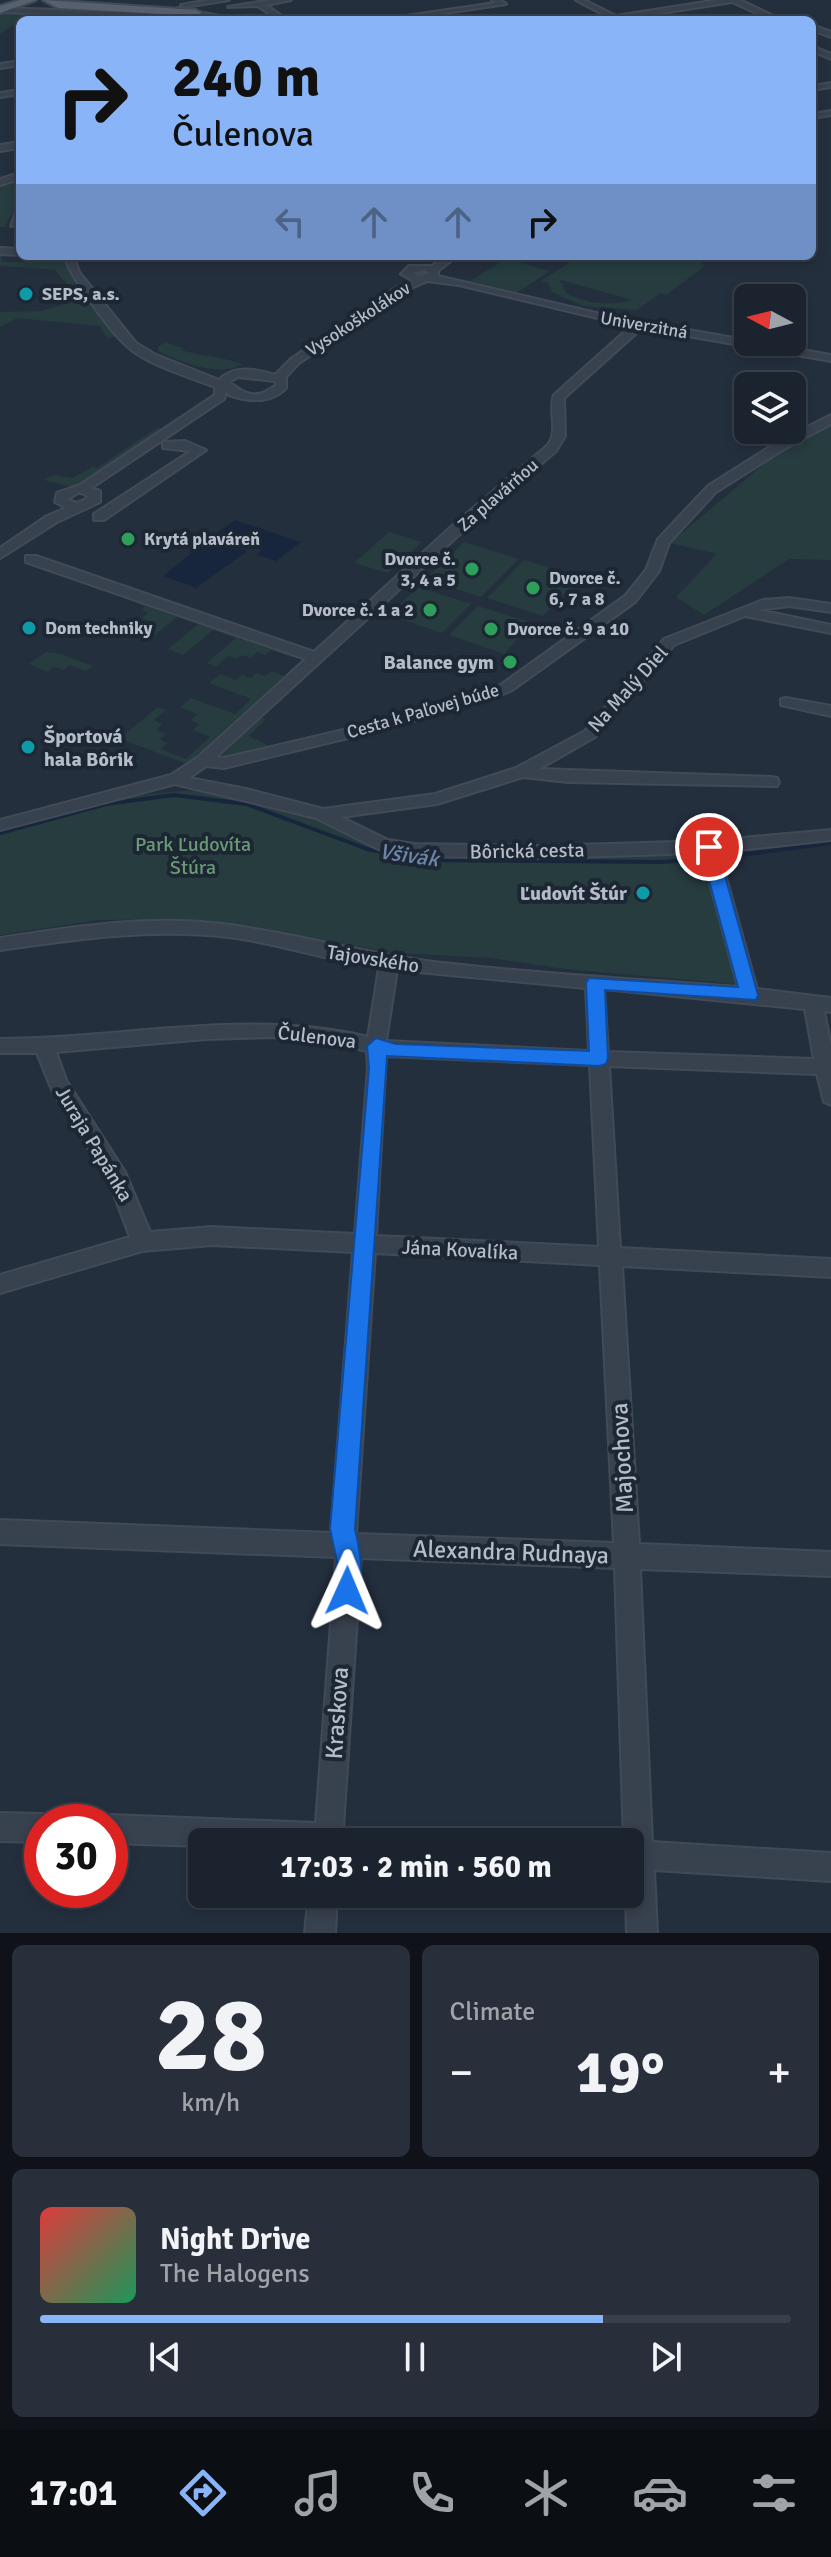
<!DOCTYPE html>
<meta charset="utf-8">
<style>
:root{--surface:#1b232e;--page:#282f3a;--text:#f1f3f6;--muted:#a0a4aa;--line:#39404a;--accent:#8ab4f8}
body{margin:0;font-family:Signika,sans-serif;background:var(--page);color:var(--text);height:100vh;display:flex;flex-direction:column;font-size:30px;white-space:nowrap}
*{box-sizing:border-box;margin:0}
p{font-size:26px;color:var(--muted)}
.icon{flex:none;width:44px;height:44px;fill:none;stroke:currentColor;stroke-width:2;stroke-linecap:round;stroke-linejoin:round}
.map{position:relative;height:1933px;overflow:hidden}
.side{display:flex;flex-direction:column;gap:12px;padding:12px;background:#0f1319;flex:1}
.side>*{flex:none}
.guide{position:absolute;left:16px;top:16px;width:800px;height:244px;border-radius:12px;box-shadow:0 4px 12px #0003,0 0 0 2px var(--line);background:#8ab4f8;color:#111;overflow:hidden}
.needle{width:52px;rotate:277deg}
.buttons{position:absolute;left:734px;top:284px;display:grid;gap:16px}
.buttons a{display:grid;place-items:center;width:72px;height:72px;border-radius:12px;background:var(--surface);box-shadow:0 4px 12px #0003,0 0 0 2px var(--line);font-size:40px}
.speed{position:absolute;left:24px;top:1804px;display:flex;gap:16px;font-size:40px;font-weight:700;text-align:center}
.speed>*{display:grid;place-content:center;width:104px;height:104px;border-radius:50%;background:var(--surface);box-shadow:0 4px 12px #0003,0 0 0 2px var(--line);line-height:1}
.speed .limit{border:12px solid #d22;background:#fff;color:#111}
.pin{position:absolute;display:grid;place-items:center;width:68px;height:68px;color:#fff;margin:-34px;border:4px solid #fff;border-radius:50%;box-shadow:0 2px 8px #0007}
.me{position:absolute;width:88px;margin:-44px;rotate:1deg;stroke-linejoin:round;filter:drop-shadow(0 0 6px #0008)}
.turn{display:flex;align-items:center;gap:28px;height:168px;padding:0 24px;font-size:36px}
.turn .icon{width:104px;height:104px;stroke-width:2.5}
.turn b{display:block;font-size:56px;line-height:68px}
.lanes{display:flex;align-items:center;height:76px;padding:0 24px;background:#0003;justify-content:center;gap:40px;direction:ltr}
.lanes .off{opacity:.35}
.big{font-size:60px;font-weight:700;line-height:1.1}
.side .widget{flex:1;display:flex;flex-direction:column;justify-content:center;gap:12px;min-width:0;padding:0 28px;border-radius:12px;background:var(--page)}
.side .dial{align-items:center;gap:0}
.dial b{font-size:104px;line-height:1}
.song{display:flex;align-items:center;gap:24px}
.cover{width:96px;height:96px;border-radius:12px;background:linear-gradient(135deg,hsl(0 70% 55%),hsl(150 70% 35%))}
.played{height:8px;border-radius:4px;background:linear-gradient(90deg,var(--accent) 75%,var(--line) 75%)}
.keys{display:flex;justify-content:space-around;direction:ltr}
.heat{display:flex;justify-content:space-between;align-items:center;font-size:44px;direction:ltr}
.side .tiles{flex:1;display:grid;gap:12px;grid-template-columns:1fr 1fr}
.widget:last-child{grid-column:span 2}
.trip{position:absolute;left:188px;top:1828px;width:456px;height:80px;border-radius:12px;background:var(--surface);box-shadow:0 4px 12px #0003,0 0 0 2px var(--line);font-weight:700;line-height:80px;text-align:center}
.dock{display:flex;height:128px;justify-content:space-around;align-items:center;background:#0b0e12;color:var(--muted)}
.dock .icon{width:56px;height:56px}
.dock .on{color:var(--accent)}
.dock b{font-size:36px;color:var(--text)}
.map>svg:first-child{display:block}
.green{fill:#263c3f;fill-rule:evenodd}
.water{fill:#17263c}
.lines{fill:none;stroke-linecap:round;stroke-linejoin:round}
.stream{stroke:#17263c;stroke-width:4}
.street-casing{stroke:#414a57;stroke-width:4}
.primary-casing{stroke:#414a57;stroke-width:4}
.street{fill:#38414e;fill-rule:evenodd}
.primary{fill:#56606e;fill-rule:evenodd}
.route{fill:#1a73e8;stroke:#114b97;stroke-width:2}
.culture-dot{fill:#0f9aa8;stroke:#1d2633;stroke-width:3}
.leisure-dot{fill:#2e9e5b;stroke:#1d2633;stroke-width:3}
.labels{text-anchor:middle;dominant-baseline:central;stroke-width:8;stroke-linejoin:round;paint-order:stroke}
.far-poi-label{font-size:18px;font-weight:bold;fill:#b4bcc9;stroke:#1d2633;text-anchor:start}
.far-street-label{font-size:18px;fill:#b4bcc9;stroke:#1d2633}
.poi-label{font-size:20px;font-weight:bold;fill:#b4bcc9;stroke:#1d2633;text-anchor:end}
.street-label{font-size:20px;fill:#b4bcc9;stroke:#1d2633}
.park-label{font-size:20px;fill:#6b9a76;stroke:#1d2633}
.water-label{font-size:22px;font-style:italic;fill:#6d86a8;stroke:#1d2633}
.near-street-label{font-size:24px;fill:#b4bcc9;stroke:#1d2633}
</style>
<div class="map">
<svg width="831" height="1933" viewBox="0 0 831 1933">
<rect width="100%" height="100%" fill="#242f3e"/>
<g class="green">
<path d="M22,11L103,14L104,20H20L0,34V15Z"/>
<path d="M20,177V212L10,216L5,227H0V183Z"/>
<path d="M0,253H3L2,262H46L51,256H59L84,292L75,293L55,270L0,266Z"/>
<path d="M580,256H712L701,264L705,266L671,291L666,295L661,293L637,310L583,306L552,292L547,282L541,281ZM560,281L561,280L632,300C610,306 586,304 566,293Z"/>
<path d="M506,259L550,271L515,294L470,281Z"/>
<path d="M81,299L80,304H94L118,336L107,338L100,326L17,318L0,327V312L41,311Z"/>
<path d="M165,342L183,348L181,350C204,357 221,356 242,364C219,378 181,362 158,351V347Z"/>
<path d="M831,421V560L789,559L704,615L676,597L717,554L670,543L783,448Z"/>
<path d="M158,427L162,429L161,433L80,485L68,486L44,480L54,475L73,478L92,467L97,468Z"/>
<path d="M389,532L422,542L388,573L354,563Z"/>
<path d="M464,542L519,559L481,597L425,579Z"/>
<path d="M524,560L580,577L543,616L487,598Z"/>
<path d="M418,587L471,604L442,633L389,615Z"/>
<path d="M139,601L295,655L291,657L271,650L265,655L257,652L251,658L242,655L236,659L228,656L216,667L207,663L236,638L213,630L183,655L168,649L198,624L177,617L146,642L138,639L151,628L144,625L149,621L142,618L148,613L141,610L145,606L136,603Z"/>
<path d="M478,606L532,623L504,654L449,635Z"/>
<path d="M46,652L61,654L93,666L86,671L70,665L63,670L54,667L48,672L29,664Z"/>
<path d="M271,671L284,676L187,764L113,736L117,731L125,734L158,707L166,710L154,720L162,724L156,730L166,734L160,739L167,743L161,749L186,759L210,737L193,730L199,724L191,720L197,714L180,707L191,698L235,714L251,699L209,683L220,674L236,680L242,675L251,678L256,673L265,676Z"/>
<path d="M261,718L266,719L249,736L271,747L229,758L221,756Z"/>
<path d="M192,790L220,793L303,814L369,843L522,856L708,854L736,984L565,969L490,958L396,953L233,924L180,919L98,920L0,935V830L129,796Z"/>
</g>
<g class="water">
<path d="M235,520L301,542L276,561L257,555L261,550L215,534Z"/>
<path d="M210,538L247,551L196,588L163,576Z"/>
</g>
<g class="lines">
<g class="stream">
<path d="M0,833L106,804L174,795L246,804L367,849L423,860L661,862L706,859"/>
<path d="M718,858L831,843"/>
</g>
<defs>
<g id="street">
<path d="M209,0H229L185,7L181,5Z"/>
<path d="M271,0H291L266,5L287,20H278L258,6L228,7Z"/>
<path d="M492,0H500L506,4L399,20H379L495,3Z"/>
<path d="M576,0H584L616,16L718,0H740L782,20H772L732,2L618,20H600L608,17Z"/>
<path d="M0,8L147,13L195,20L0,12Z"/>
<path d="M178,8L230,18L234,20L175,12Z"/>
<path d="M812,25L831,32V37L812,30Z"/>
<path d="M812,46L831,54V59L812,51Z"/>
<path d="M20,61V65L0,68V64Z"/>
<path d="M831,83V87L812,90V86Z"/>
<path d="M20,90V94L0,97V93Z"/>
<path d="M831,111V115L812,118V114Z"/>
<path d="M20,142V148L0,151V145Z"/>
<path d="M20,173V179L0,185V179Z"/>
<path d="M20,212L19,224L11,226L15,215Z"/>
<path d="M0,248L20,249V255L0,254Z"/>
<path d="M64,256H74L79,272L136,343L154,354L219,380C233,364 257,369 275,375L291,359L397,287L412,280L401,274L409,266H432L446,256H457L438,271V276L609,316L831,355V361L642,328L564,398L565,436L556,451L461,533L216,757L224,758L373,723L484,692L502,684L625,596L646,570L658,539L708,486L776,443L827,417L831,415V424L784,449L716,492L669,543L659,571L635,602L512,690L494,698L381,730L224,768L206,766L189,778L246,789L323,809L435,794L516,768L585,731L664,639L763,600L789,598L831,604V612L789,606L759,610L831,625V633L745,616L674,645L595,737L539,769L771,777L777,778L779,782L777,786L568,782L523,777L437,804L341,817L388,840L414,844L541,846L709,841L831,830V840L719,852L757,989L831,998V1012L824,1011L831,1047V1105L824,1102L817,1074L609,1066L620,1248L831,1259V1277L622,1266L639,1544L831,1552V1576L640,1569L652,1842L831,1853V1881L654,1870L657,1933H627L626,1894H630V1842H624L615,1568L361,1558L342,1842H202V1846L110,1843V1822H99L110,1815L316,1823L336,1557L0,1544V1520L331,1533L353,1252L212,1245L142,1251L0,1293V1275L130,1237L109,1181L52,1090L37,1053H0V1039C123,1039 246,1008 368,1037L379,968C328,961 279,943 228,937C151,928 76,939 0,950V938C76,926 153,914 230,925C299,935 365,953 434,962C535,974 637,979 738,987L702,853L541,858L414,856L378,849L316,818L175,784L0,830V820L171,775L197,758L306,659L26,562V556H36L314,652L451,527L548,445C559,429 548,412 554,395L631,326L459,285L427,281L405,291L299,363L286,377V388C270,404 249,402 229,395L226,391L224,399L91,488L100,491V502L57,522L0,558V548L47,516L66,508L55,502L57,493L80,485L215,395V387C188,376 152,367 129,348C111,333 71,278 64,256ZM425,270L429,273L420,276L413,273ZM238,377L275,381L276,385C256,401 245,394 229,382ZM79,492L90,497L77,503L67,500ZM397,970L586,988L589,1051L386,1041ZM604,989L805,1009L814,1059L608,1052ZM275,1037L321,1041L367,1051L368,1068L355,1234L212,1227L150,1232L125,1172L66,1080L56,1052L206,1039ZM386,1056L590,1065L599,1247L376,1236ZM375,1253L600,1265L614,1543L356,1534Z"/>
<path d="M185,441L206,450L104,520H94V514L191,451L163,448V442Z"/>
<path d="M786,698L831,706V716L781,705V699Z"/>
<path d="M0,1813L42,1814L52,1818L53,1822H42V1842L0,1841Z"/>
<path d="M309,1894H337L335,1933H305Z"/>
</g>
<g id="primary">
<path d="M20,0H36L0,13V6Z"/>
<path d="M43,0L196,10L202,13L196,16L58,8Z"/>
</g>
</defs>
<use href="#street" class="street-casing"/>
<use href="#primary" class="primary-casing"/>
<use href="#street" class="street"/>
<use href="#primary" class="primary"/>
</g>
<path class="route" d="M709,841L717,847L758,995L756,1000L605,990L608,1058L606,1064L599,1066L387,1056L355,1529C360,1553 366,1577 356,1600L347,1604L338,1600L334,1591L337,1561L330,1529L369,1068L367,1046L376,1038L396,1044L589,1051L586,983L589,978L738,987L700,847Z"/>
<g class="culture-dot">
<circle cx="26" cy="294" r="8"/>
<circle cx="29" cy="628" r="8"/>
<circle cx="28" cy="747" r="8"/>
<circle cx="643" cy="893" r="8"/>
</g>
<g class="leisure-dot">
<circle cx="128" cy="539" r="8"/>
<circle cx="472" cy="569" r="8"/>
<circle cx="533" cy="588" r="8"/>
<circle cx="430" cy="610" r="8"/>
<circle cx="491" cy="629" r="8"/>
<circle cx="510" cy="662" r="8"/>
</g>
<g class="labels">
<g class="far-poi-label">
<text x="42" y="294">SEPS, a.s.</text>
<text x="144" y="539">Krytá plaváreň</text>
<text x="456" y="559" text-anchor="end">Dvorce č.<tspan x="456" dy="21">3, 4 a 5</tspan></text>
<text x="549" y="578">Dvorce č.<tspan x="549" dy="21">6, 7 a 8</tspan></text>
<text x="414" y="610" text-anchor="end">Dvorce č. 1 a 2</text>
<text x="45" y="628">Dom techniky</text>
<text x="507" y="629">Dvorce č. 9 a 10</text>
</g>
<g class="far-street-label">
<text transform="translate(358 319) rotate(-33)">Vysokoškolákov</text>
<text transform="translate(644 325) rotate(10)">Univerzitná</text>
<text transform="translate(498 495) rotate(-41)">Za plavárňou</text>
<text transform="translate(423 711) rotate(-16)">Cesta k Paľovej búde</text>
</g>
<g class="poi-label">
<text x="494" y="662">Balance gym</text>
<text x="44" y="736" text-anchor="start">Športová<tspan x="44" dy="23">hala Bôrik</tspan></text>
<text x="627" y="893">Ľudovít Štúr</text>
</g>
<g class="street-label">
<text transform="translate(628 689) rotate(-48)">Na Malý Diel</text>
<text transform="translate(527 851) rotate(-1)">Bôrická cesta</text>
<text transform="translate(373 959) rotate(9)">Tajovského</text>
<text transform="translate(317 1037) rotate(7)">Čulenova</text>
<text transform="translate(94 1144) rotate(59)">Juraja Papánka</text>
<text transform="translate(460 1250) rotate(3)">Jána Kovalíka</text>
</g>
<g class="park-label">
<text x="193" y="844">Park Ľudovíta<tspan x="193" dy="23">Štúra</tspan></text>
</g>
<g class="water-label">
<text transform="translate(409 855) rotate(8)">Všivák</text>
</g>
<g class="near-street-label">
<text transform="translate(622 1458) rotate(-93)">Majochova</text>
<text transform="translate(511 1552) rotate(2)">Alexandra Rudnaya</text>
<text transform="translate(337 1713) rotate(-86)">Kraskova</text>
</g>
</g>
</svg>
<div class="buttons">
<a><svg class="needle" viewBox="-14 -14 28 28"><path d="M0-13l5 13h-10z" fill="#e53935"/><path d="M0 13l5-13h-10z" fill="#a0a4aa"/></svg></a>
<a><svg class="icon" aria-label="layers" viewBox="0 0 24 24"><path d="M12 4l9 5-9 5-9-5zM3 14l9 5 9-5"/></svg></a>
</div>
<div class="speed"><div class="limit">30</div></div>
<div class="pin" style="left:709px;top:847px;background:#d93025"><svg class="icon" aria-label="arrive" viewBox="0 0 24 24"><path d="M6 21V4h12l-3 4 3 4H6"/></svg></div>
<svg class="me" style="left:347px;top:1591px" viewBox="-20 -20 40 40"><path d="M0-17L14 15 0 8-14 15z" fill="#1a73e8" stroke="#fff" stroke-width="4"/></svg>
<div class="trip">17:03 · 2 min · 560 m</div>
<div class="guide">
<div class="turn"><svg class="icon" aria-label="right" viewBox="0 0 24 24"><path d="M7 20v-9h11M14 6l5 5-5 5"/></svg><div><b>240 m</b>Čulenova</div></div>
<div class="lanes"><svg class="icon off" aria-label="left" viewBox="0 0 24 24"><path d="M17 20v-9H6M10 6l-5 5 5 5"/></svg><svg class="icon off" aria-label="ahead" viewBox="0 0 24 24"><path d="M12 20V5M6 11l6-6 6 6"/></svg><svg class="icon off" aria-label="ahead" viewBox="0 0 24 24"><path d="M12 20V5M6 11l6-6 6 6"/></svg><svg class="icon" aria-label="right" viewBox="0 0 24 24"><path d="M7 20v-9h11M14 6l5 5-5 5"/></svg></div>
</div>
</div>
<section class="side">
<div class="tiles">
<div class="widget dial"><b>28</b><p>km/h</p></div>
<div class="widget"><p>Climate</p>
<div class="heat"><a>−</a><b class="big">19°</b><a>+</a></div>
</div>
<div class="widget">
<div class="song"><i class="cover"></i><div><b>Night Drive</b><p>The Halogens</p></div></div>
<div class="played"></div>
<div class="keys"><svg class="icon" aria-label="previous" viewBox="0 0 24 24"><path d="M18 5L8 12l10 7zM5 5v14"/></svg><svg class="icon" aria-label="pause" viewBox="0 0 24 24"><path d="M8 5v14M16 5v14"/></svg><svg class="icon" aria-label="next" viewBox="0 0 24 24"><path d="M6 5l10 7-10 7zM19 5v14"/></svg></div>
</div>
</div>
</section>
<nav class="dock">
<b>17:01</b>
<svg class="icon on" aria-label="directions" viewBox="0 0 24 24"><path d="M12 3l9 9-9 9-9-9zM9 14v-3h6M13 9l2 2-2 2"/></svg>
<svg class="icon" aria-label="music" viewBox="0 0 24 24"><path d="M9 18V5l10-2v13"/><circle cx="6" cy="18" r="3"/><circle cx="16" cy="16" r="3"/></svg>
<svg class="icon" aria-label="phone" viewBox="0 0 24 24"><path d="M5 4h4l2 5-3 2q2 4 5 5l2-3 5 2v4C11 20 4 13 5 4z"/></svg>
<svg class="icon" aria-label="climate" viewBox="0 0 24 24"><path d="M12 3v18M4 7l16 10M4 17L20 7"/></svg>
<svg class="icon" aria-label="car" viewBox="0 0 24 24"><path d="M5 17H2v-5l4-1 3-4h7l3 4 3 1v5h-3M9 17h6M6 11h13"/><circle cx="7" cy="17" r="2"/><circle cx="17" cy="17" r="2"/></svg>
<svg class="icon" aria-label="filters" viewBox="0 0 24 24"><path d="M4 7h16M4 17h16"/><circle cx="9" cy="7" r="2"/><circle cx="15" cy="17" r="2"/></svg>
</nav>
